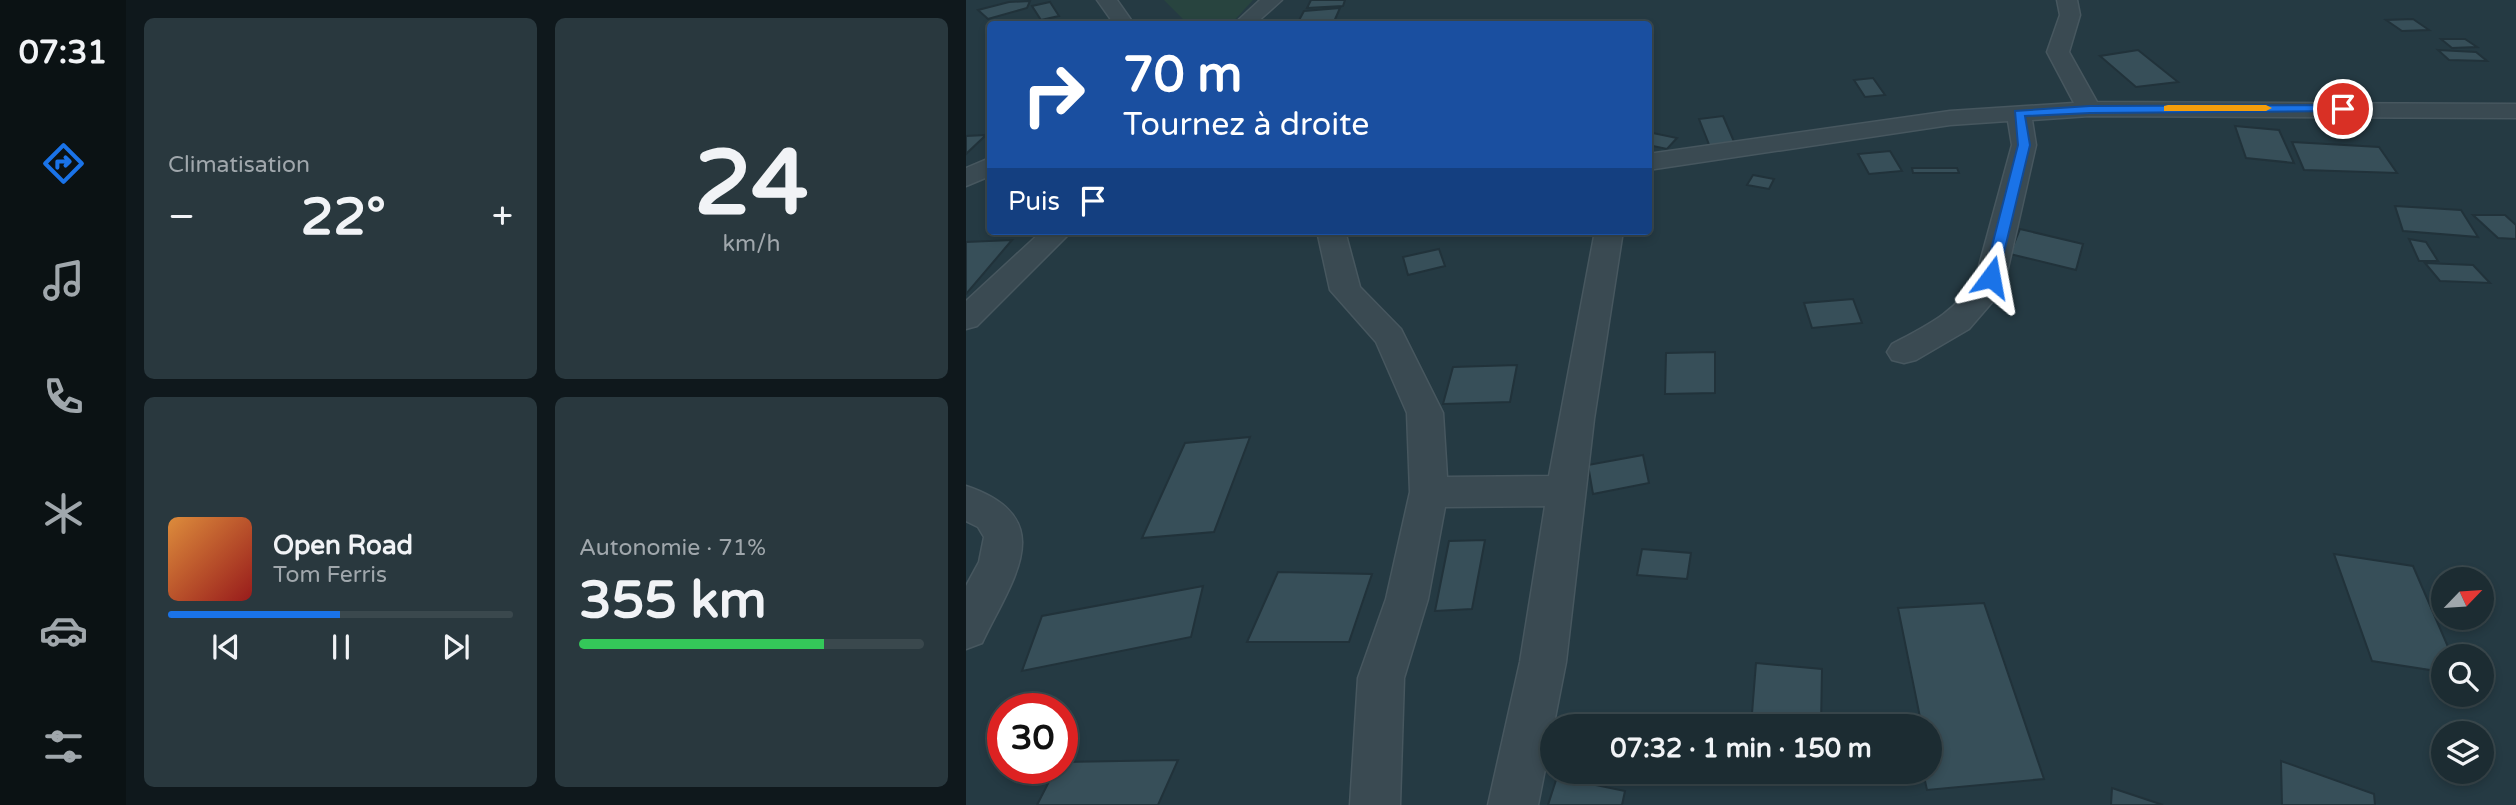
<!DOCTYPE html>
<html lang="fr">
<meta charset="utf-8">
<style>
:root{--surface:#1c2c32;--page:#29383e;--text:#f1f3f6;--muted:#a0a7ac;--line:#3a484d;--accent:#1a73e8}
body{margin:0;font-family:"Varela Round",sans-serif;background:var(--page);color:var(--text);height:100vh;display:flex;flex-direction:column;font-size:26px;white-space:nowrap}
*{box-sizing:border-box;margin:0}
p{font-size:23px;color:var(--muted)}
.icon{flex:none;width:38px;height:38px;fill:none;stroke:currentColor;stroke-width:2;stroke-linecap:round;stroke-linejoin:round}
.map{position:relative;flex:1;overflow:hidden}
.panel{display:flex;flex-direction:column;gap:18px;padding:18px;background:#0f181c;width:840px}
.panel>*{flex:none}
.guide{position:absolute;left:21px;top:21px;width:665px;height:214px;border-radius:7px;box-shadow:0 4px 10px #0003,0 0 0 2px var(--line);background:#1a4fa0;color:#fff;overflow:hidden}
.needle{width:46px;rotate:65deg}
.buttons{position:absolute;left:1465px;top:567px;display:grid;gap:14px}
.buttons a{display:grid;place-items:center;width:63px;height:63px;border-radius:50%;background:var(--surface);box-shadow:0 4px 10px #0003,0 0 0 2px var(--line);font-size:35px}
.speed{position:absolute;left:21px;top:693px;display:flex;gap:14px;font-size:35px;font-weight:700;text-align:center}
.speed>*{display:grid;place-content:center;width:91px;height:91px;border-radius:50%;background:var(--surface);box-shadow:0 4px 10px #0003,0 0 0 2px var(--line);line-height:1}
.speed .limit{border:10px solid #d22;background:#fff;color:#111}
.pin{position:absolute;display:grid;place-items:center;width:60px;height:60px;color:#fff;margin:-30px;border:4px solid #fff;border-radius:50%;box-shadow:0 2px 7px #0007}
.me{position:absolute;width:77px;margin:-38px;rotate:13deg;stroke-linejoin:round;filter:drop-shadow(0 0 5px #0008)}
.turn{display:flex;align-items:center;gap:24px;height:147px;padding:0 21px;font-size:32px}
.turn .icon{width:91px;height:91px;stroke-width:2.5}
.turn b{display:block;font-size:49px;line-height:60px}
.then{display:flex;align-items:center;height:66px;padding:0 21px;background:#0003;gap:14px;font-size:26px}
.big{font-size:52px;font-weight:700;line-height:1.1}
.panel .widget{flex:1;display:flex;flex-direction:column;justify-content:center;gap:10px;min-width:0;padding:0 24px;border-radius:10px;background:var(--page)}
.panel .dial{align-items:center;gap:0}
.dial b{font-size:91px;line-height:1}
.song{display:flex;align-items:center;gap:21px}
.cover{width:84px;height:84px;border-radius:10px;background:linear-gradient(135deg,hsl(30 70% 55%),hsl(0 70% 35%))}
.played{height:7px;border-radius:4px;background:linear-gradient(90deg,var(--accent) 50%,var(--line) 50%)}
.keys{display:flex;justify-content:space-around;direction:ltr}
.heat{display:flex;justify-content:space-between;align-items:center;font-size:38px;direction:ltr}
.charge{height:10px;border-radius:5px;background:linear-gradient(90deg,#34c759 71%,var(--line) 0)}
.panel .tiles{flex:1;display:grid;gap:18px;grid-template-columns:repeat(2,1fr)}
.trip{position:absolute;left:574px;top:714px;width:402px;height:70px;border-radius:35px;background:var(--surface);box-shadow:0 4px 10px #0003,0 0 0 2px var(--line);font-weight:700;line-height:70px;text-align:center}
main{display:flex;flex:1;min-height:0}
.tabs{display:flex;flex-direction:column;width:126px;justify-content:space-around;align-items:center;background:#0b1214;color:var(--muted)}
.tabs .icon{width:49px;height:49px}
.tabs .active{color:var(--accent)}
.tabs b{font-size:32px;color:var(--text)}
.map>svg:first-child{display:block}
.green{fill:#28443f}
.building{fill:#374f59;stroke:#21323a;stroke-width:2}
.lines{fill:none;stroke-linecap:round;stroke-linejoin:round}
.minor-casing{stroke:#47575f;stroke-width:3}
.minor{fill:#3a4a52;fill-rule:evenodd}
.route{fill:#1a73e8;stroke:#114b97;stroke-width:2}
.slow{fill:#f59e0b}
</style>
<main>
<nav class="tabs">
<b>07:31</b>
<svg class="icon active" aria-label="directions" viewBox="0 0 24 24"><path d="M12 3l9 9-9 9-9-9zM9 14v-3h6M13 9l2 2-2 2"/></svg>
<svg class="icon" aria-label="music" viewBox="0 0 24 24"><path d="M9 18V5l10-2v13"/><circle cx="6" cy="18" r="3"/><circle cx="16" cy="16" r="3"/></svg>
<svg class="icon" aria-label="phone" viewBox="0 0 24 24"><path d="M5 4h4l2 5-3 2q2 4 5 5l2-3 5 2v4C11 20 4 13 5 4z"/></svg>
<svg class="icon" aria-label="climate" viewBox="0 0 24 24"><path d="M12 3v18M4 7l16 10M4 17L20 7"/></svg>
<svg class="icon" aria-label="car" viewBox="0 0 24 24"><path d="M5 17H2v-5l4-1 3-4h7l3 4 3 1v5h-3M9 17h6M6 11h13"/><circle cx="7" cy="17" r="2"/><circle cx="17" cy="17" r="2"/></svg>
<svg class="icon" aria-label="filters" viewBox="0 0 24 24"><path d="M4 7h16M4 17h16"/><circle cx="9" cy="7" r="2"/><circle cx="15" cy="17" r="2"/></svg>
</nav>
<section class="panel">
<div class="tiles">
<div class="widget"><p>Climatisation</p>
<div class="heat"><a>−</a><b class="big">22°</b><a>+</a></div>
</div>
<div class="widget dial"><b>24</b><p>km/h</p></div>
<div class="widget">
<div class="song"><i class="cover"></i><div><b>Open Road</b><p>Tom Ferris</p></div></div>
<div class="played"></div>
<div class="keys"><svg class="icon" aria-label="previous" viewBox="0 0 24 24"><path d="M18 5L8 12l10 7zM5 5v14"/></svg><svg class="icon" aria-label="pause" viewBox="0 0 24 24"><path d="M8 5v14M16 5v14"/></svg><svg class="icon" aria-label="next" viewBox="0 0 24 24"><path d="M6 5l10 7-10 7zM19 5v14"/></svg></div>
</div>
<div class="widget"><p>Autonomie · 71%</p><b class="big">355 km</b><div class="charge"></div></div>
</div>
</section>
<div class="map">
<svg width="1550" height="805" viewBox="0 0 1550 805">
<rect width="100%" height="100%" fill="#253a43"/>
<path class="green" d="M198,0H287L265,24H222Z"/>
<g class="building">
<path d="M345,0H379L377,6L341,8Z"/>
<path d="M64,1L61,8L22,19L12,10L43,2Z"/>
<path d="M84,2L93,16L75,20L66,6Z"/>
<path d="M374,8L367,24H331L338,11Z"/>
<path d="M1447,19L1463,30L1436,31L1420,20Z"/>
<path d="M1475,39H1499L1511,47L1486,48Z"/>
<path d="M1172,50L1212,82L1170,87L1134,56Z"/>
<path d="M1472,50L1510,52L1521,61L1483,60Z"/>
<path d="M907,78L919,95L899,97L888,80Z"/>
<path d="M757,116L769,144L744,147L733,119Z"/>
<path d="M1269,126L1313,130L1328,163L1280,158Z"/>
<path d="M682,132L711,138L701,149L682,145Z"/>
<path d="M20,135L0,154V136Z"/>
<path d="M1326,142L1413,147L1431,173L1338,170Z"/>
<path d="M924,151L936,171L903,174L892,154Z"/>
<path d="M946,168H991L993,173H947Z"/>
<path d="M787,175L808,179L803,189L781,185Z"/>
<path d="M1429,206L1495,210L1512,237L1437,231Z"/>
<path d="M1507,215H1539L1550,225V239L1532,238Z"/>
<path d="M1054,229L1117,244L1110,270L1044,254Z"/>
<path d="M1443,239L1460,242L1472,261H1453Z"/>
<path d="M46,240L0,294V242Z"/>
<path d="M473,249L479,266L442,275L437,257Z"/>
<path d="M1459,263L1507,265L1524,283L1474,281Z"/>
<path d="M887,299L896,323L846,328L838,303Z"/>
<path d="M749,352V393L699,394L700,353Z"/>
<path d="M551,365L544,402L477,404L487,367Z"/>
<path d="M284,437L248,532L176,538L219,443Z"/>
<path d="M677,455L683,483L627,494L622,465Z"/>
<path d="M519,540L506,609L469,611L483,541Z"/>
<path d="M676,549L725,553L721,579L671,575Z"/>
<path d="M1368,554L1447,566L1486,656H1477V672L1406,661Z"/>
<path d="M312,572L406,574L383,642H281Z"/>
<path d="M237,586L225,637L56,671L76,616Z"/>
<path d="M1018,603L1078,779L961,790L957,772H964V726H950L955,722L932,608Z"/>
<path d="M790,663L856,669L855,726H785Z"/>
<path d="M212,760L192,805H71L90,768H96V762Z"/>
<path d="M1315,761L1408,794L1409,805H1316Z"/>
<path d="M591,777L659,791L656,805H582Z"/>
<path d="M1146,788L1197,805H1145Z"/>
</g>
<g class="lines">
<defs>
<g id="minor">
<path d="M131,0H151L168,24H148Z"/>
<path d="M294,0H316L289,24H268Z"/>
<path d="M1091,0H1111L1114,15L1103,52L1131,102L1550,104V118L1123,116L1066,120L1070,145L1040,277L1028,300L1003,329L950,360L938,363L926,360L921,352L926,344C960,326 991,312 1010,277L1046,145L1042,121L984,125L682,170V154L984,111L1108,103L1081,52L1094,15Z"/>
<path d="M24,158V176L0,186V168Z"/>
<path d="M76,231H106L11,326L0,329V301Z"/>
<path d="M351,231H379L394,287L435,329L477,413L481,477L583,476L629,231H657L628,419L600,662L572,805H522L554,662L579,506L479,507L462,599L438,678L434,805H384L392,678L420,599L444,492L441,413L410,342L364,290Z"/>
<path d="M0,486C96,518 46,580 16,643L0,649V586L13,562L18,537L12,527L0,521Z"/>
</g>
</defs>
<use href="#minor" class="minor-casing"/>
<use href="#minor" class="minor"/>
</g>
<path class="route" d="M1377,105L1380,106V111L1124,113L1059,116L1064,145L1032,277L1025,281L1018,277L1052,145L1049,111L1124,106Z"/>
<path class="slow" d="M1202,105H1300L1306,108L1300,111H1198V106Z"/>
</svg>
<div class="buttons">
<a><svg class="needle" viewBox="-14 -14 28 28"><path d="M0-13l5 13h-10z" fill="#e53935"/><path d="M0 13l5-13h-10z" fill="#a0a7ac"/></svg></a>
<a><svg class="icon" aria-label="search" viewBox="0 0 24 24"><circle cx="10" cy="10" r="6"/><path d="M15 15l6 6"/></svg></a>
<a><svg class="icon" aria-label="layers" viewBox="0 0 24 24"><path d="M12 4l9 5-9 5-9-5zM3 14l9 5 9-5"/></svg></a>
</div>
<div class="speed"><div class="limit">30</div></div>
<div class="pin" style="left:1377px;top:109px;background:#d93025"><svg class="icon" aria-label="arrive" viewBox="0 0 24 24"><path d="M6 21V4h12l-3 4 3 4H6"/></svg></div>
<svg class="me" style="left:1025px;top:277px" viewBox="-20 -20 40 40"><path d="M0-17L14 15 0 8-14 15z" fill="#1a73e8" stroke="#fff" stroke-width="4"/></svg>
<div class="trip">07:32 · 1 min · 150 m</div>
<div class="guide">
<div class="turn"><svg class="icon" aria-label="right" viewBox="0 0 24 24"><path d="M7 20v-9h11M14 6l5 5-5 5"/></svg><div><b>70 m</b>Tournez à droite</div></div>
<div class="then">Puis<svg class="icon" aria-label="arrive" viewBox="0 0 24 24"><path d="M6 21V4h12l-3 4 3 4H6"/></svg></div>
</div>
</div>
</main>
